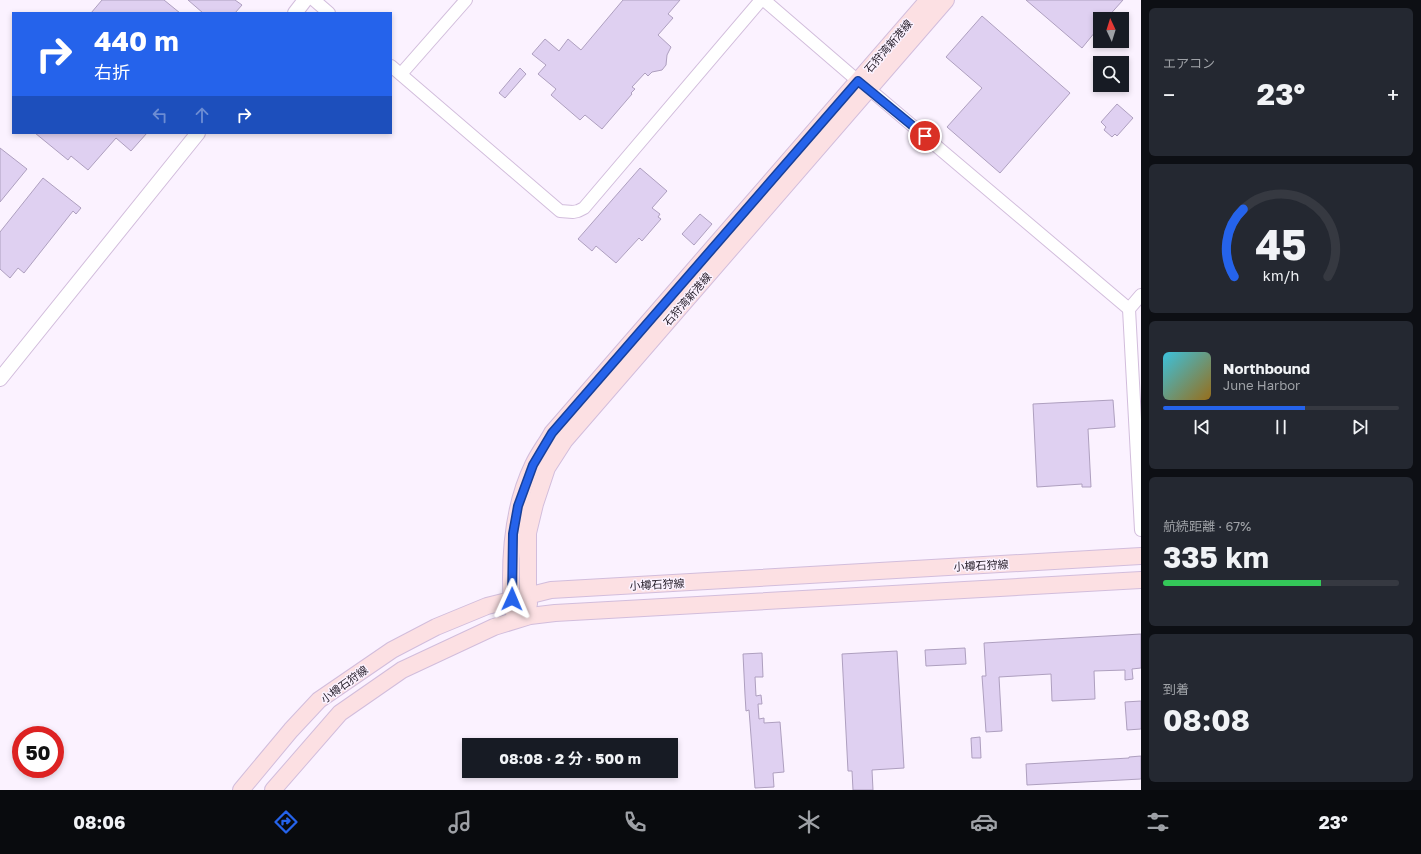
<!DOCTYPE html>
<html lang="ja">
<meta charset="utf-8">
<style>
:root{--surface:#171b24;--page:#242831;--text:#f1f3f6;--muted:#9ea1a6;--line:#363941;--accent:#2563eb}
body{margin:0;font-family:"Golos Text","Noto Sans JP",sans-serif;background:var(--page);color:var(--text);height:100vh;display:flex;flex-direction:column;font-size:15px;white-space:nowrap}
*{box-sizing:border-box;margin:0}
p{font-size:13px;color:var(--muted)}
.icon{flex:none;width:22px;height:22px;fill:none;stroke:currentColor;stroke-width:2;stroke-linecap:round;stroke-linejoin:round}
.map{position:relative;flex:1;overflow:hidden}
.sheet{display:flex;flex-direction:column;gap:8px;padding:8px;background:#0d0f14;width:280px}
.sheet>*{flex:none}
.banner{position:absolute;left:12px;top:12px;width:380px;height:122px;border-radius:0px;box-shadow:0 2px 6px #0003;background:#2563eb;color:#fff;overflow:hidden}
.needle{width:26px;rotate:356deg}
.fabs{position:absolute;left:1093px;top:12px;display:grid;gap:8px}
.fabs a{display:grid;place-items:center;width:36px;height:36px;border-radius:0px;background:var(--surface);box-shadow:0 2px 6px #0003;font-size:20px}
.speed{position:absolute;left:12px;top:726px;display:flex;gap:8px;font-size:20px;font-weight:700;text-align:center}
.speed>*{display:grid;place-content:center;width:52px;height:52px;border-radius:50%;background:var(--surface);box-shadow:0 2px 6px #0003;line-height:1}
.speed .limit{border:6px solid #d22;background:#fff;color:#111}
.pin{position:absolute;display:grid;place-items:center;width:34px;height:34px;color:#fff;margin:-17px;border:2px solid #fff;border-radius:50%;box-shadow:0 1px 4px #0007}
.me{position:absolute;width:44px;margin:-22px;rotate:1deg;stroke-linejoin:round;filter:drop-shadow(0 0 3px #0008)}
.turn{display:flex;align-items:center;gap:14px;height:84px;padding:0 16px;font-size:18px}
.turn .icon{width:52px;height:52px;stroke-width:2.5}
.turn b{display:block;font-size:28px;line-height:34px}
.lanes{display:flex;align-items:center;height:38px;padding:0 16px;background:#0003;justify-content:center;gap:20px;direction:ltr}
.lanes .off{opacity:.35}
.big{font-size:30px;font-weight:700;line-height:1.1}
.sheet .tile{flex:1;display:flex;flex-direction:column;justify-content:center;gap:6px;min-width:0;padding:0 14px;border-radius:6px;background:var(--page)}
.sheet .dial{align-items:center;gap:0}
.dial svg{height:104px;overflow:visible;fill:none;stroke:var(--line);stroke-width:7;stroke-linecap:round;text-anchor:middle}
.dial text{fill:var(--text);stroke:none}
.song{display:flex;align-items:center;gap:12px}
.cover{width:48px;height:48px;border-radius:6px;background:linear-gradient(135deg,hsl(190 70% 55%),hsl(40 70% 35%))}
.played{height:4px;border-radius:2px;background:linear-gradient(90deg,var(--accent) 60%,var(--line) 60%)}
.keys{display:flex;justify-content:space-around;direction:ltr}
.heat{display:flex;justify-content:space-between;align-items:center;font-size:22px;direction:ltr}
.charge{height:6px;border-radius:3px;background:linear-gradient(90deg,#34c759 67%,var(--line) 0)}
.trip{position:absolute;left:462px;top:738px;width:216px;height:40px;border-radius:0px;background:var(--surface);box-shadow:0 2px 6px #0003;font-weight:700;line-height:40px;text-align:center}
.menu{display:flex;height:64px;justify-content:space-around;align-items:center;background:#090b0e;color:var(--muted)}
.menu .icon{width:28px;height:28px}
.menu .on{color:var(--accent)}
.menu b{font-size:18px;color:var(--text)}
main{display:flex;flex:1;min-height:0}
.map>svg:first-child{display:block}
.building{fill:#dfd0f1;stroke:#ae9fbf}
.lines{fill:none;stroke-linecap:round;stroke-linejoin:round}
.minor-casing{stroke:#d2bddc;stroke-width:14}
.tertiary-casing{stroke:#d2bddc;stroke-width:16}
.secondary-casing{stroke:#d2bddc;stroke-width:18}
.minor{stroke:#fff;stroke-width:12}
.tertiary{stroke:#fff;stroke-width:14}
.secondary{stroke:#fce0e3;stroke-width:16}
.route-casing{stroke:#184099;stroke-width:10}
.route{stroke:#2563eb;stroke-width:7}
.labels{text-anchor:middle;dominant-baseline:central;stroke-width:3;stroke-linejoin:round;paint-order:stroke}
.street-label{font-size:11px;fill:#2a222e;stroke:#fbf2ff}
</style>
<main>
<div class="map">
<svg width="1141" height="790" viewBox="0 0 1141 790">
<rect width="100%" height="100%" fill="#fbf2ff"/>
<g class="building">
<path d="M102,0H164L180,13H91Z"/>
<path d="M188,0H235L242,5L235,13H203Z"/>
<path d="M623,0H680L668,14L673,18L658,35L671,47L667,55L666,65L662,70L652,72L648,76L645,73L632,87L635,89L631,93L632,94L602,129L585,115L580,120L551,95L556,89L538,74L546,65L532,54L545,39L559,51L568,39L581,50Z"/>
<path d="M1026,0H1123L1106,19H1100V26L1082,48Z"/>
<path d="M982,16L1070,93L1000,173L947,127L982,88L946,57Z"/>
<path d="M520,68L526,74L505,98L499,93Z"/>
<path d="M1117,104L1133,118L1117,136L1115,134L1112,137L1104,130L1106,127L1101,122Z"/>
<path d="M35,133H147L131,151L116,138L88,170L71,156L68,160Z"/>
<path d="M0,148L27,169L0,202Z"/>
<path d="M640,168L667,191L652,208L660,214L658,217L661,219L642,241L639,238L616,263L596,246L592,251L578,239Z"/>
<path d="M43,178L81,208L76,214L73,211L24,273L18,268L10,278L0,269V232Z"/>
<path d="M700,214L712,224L694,245L682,234Z"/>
<path d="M1113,400L1115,427L1088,429L1091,487H1082V484L1037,487L1033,404Z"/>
<path d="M1141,634V668L1132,669L1133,679L1125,680V670L1094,671L1095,699L1052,701L1051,674L999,677L1002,731L986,732L982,676H986L984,643Z"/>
<path d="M965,648L966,664L926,666L925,650Z"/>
<path d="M897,651L904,768L872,770L873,790H853L852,771H848L842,654Z"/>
<path d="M762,653L763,677H755L756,696L761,695L762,704H758L759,719L764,718V723L780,722L784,772L773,773L774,787L755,788L749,710L746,711L745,695L743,654Z"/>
<path d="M1141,701V729L1127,730L1125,702Z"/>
<path d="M980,737L981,758H972L971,738Z"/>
<path d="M1141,756V779L1027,785L1026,764L1129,758V757Z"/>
</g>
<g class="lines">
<defs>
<g id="minor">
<path d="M314,0L329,13"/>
<path d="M764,0L858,81L869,89L1129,309"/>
<path d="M391,66L560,211L573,212L578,211L584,208L761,0"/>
<path d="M401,74L466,0"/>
<path d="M1141,295L1129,309L1141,530"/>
</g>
<g id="tertiary">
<path d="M295,13L305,0"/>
<path d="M0,379L198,133"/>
</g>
<g id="secondary">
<path d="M529,604L528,595V533L535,504L547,468L565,440L946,0"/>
<path d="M512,609C509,562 512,508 533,465C538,454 546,444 552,433L928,0"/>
<path d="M241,790L291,730L319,700L392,650L436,627L487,606L551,590L1141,556"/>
<path d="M273,790L340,713L402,670L494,627L530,616L555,613L1141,580"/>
</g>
</defs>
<use href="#minor" class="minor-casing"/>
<use href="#tertiary" class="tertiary-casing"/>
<use href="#secondary" class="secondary-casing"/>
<use href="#minor" class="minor"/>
<use href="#tertiary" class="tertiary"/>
<use href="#secondary" class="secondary"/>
</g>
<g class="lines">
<defs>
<path id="route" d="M512,599L513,534L518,506L533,465L552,433L858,81L925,136"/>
</defs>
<use href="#route" class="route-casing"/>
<use href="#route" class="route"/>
</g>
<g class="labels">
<g class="street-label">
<text transform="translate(888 46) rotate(-49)">石狩湾新港線</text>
<text transform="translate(687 299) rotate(-49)">石狩湾新港線</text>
<text transform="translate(981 565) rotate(-3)">小樽石狩線</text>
<text transform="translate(657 584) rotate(-3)">小樽石狩線</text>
<text transform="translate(344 684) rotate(-36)">小樽石狩線</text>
</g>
</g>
</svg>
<div class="fabs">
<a><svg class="needle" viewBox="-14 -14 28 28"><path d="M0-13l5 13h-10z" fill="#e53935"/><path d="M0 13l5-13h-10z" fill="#9ea1a6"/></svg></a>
<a><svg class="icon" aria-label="search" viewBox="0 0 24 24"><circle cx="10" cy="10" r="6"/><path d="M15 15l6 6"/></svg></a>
</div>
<div class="speed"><div class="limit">50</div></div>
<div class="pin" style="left:925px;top:136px;background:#d93025"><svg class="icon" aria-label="arrive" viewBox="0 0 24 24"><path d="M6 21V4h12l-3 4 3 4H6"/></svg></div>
<svg class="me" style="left:512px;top:599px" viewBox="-20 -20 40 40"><path d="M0-17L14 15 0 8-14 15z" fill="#2563eb" stroke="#fff" stroke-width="4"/></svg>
<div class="trip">08:08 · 2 分 · 500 m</div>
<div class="banner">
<div class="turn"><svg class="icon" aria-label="right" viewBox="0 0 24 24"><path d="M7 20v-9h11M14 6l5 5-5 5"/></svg><div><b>440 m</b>右折</div></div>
<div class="lanes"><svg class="icon off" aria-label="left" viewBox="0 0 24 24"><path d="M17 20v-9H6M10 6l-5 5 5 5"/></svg><svg class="icon off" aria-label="ahead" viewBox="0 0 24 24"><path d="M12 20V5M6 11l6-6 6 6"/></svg><svg class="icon" aria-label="right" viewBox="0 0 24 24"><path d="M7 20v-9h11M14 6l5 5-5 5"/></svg></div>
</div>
</div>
<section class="sheet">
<div class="tile"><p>エアコン</p>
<div class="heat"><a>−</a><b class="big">23°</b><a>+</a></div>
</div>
<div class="tile dial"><svg viewBox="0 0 100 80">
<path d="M14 69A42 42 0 1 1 86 69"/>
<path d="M14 69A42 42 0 0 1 21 17" stroke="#2563eb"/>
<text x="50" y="56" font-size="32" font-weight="700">45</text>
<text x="50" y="72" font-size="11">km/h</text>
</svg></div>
<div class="tile">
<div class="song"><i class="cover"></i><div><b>Northbound</b><p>June Harbor</p></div></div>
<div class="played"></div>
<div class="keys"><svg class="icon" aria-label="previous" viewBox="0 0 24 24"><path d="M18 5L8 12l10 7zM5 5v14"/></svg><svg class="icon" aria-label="pause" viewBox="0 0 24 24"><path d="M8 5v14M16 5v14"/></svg><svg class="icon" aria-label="next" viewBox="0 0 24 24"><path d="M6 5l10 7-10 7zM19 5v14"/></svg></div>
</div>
<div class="tile"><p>航続距離 · 67%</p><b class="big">335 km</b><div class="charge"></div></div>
<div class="tile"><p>到着</p><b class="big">08:08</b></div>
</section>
</main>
<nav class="menu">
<b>08:06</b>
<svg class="icon on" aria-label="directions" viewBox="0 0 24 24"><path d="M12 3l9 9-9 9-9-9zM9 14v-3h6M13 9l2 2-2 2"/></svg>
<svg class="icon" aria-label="music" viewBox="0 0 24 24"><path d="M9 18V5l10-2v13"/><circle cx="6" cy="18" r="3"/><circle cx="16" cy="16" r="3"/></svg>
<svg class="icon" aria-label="phone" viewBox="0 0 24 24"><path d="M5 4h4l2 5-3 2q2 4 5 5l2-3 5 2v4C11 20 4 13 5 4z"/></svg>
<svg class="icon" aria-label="climate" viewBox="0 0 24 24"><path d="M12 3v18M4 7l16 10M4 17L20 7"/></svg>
<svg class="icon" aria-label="car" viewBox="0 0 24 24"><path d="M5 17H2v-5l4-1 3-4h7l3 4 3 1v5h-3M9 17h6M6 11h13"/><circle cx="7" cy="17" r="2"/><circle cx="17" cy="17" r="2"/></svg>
<svg class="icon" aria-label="filters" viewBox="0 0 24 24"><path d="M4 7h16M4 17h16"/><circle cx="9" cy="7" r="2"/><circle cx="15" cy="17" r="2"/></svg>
<b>23°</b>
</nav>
